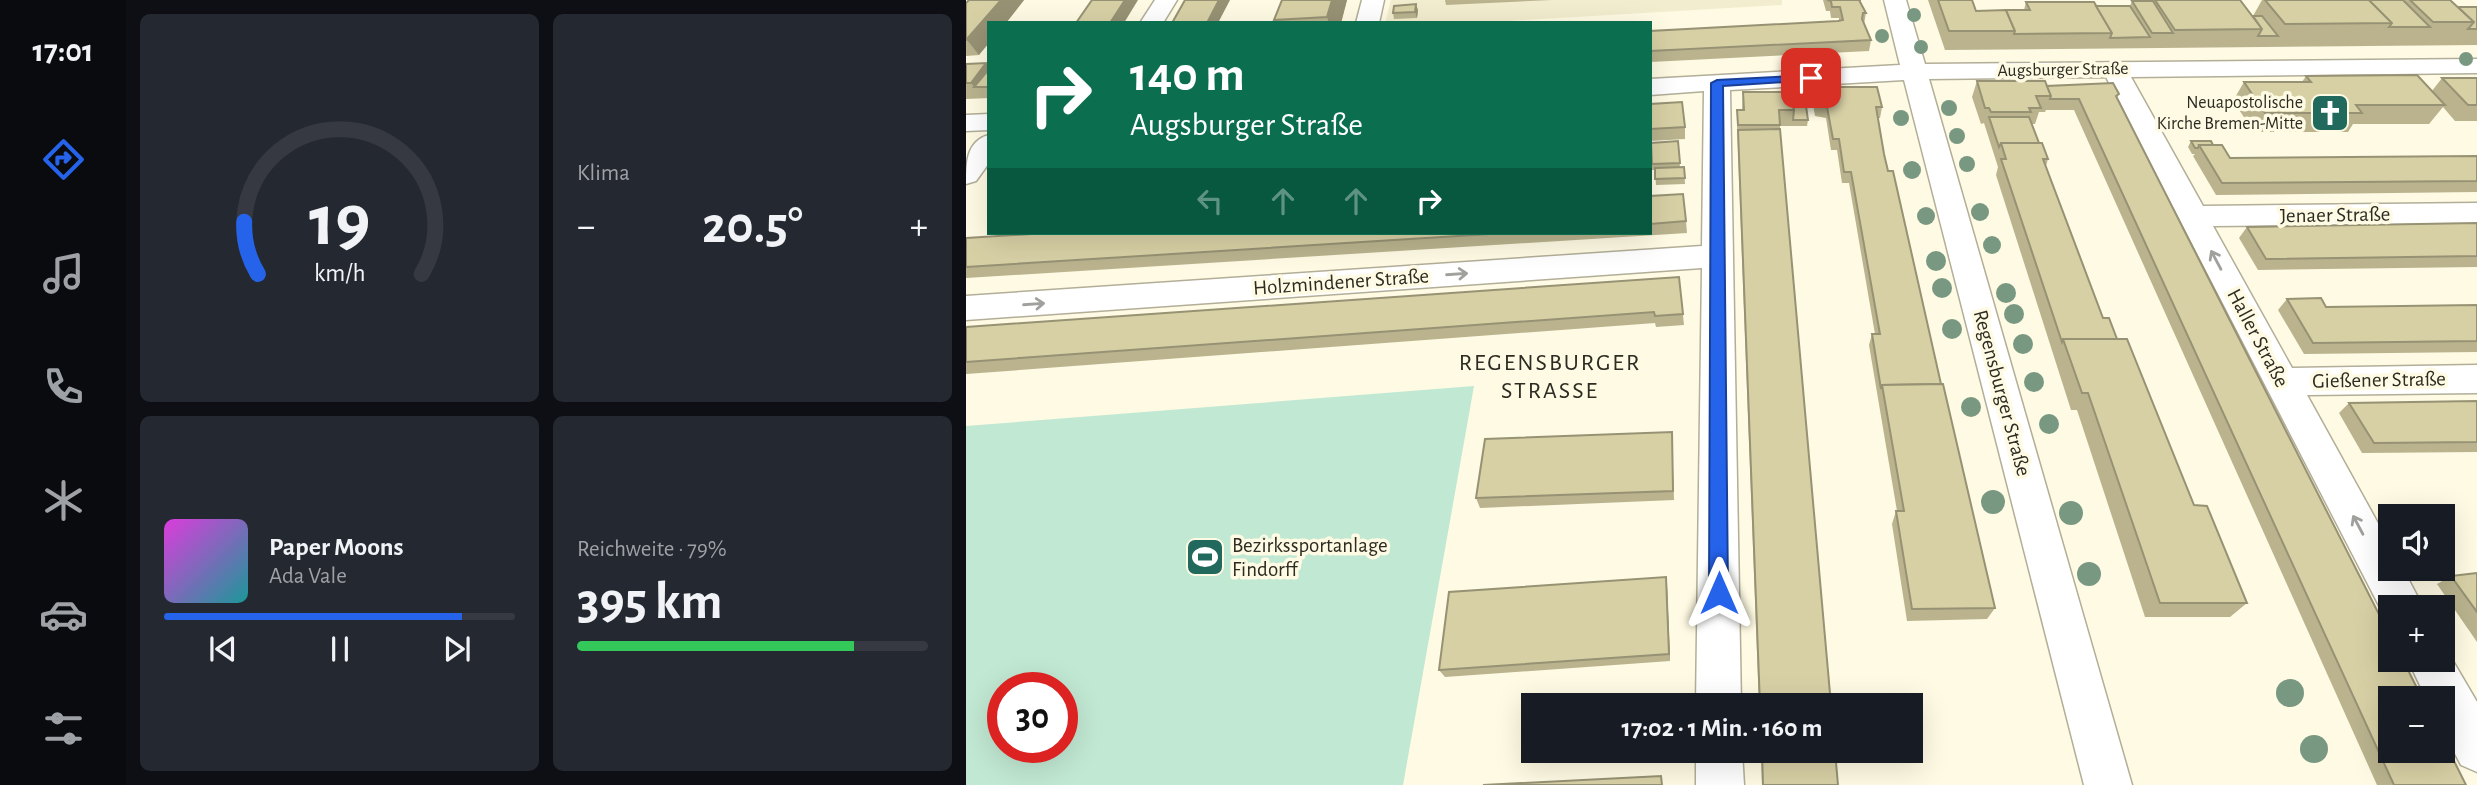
<!DOCTYPE html>
<html lang="de">
<meta charset="utf-8">
<style>
:root{--surface:#171b24;--page:#242831;--text:#f1f3f6;--muted:#9ea1a6;--line:#363941;--accent:#2563eb}
body{margin:0;font-family:"Alegreya Sans",sans-serif;background:var(--page);color:var(--text);height:100vh;display:flex;flex-direction:column;font-size:26px;white-space:nowrap}
*{box-sizing:border-box;margin:0}
p{font-size:23px;color:var(--muted)}
.icon{flex:none;width:38px;height:38px;fill:none;stroke:currentColor;stroke-width:2;stroke-linecap:round;stroke-linejoin:round}
.map{position:relative;flex:1;overflow:hidden}
.drawer{display:flex;flex-direction:column;gap:14px;padding:14px;background:#0d0f14;width:840px}
.drawer>*{flex:none}
.banner{position:absolute;left:21px;top:21px;width:665px;height:214px;border-radius:0px;box-shadow:0 7px 28px #0002;background:#0b6e4f;color:#fff;overflow:hidden}
.tools{position:absolute;left:1412px;top:504px;display:grid;gap:14px}
.tools a{display:grid;place-items:center;width:77px;height:77px;border-radius:0px;background:var(--surface);box-shadow:0 7px 28px #0002;font-size:35px}
.speed{position:absolute;left:21px;top:672px;display:flex;gap:14px;font-size:35px;font-weight:700;text-align:center}
.speed>*{display:grid;place-content:center;width:91px;height:91px;border-radius:50%;background:var(--surface);box-shadow:0 7px 28px #0002;line-height:1}
.speed .limit{border:10px solid #d22;background:#fff;color:#111}
.pin{position:absolute;display:grid;place-items:center;width:60px;height:60px;color:#fff;margin:-30px;border-radius:14px;box-shadow:0 4px 10px #0006}
.me{position:absolute;width:77px;margin:-38px;rotate:0deg;stroke-linejoin:round;filter:drop-shadow(0 0 5px #0008)}
.turn{display:flex;align-items:center;gap:24px;height:147px;padding:0 28px;font-size:32px}
.turn .icon{width:91px;height:91px;stroke-width:2.5}
.turn b{display:block;font-size:49px;line-height:60px}
.lanes{display:flex;align-items:center;height:66px;padding:0 28px;background:#0003;justify-content:center;gap:35px;direction:ltr}
.lanes .off{opacity:.35}
.big{font-size:52px;font-weight:700;line-height:1.1}
.drawer .tile{flex:1;display:flex;flex-direction:column;justify-content:center;gap:10px;min-width:0;padding:0 24px;border-radius:10px;background:var(--page)}
.drawer .dial{align-items:center;gap:0}
.dial svg{height:182px;overflow:visible;fill:none;stroke:var(--line);stroke-width:7;stroke-linecap:round;text-anchor:middle}
.dial text{fill:var(--text);stroke:none}
.song{display:flex;align-items:center;gap:21px}
.cover{width:84px;height:84px;border-radius:10px;background:linear-gradient(135deg,hsl(300 70% 55%),hsl(180 70% 35%))}
.played{height:7px;border-radius:4px;background:linear-gradient(90deg,var(--accent) 85%,var(--line) 85%)}
.keys{display:flex;justify-content:space-around;direction:ltr}
.heat{display:flex;justify-content:space-between;align-items:center;font-size:38px;direction:ltr}
.charge{height:10px;border-radius:5px;background:linear-gradient(90deg,#34c759 79%,var(--line) 0)}
.drawer .tiles{flex:1;display:grid;gap:14px;grid-template-columns:repeat(2,1fr)}
.trip{position:absolute;left:555px;top:693px;width:402px;height:70px;border-radius:0px;background:var(--surface);box-shadow:0 7px 28px #0002;font-weight:700;line-height:70px;text-align:center}
main{display:flex;flex:1;min-height:0}
.dock{display:flex;flex-direction:column;width:126px;justify-content:space-around;align-items:center;background:#090b0e;color:var(--muted)}
.dock .icon{width:49px;height:49px}
.dock .selected{color:var(--accent)}
.dock b{font-size:32px;color:var(--text)}
.map>svg:first-child{display:block}
.built{fill:#f3edcf}
.green{fill:#c1e8d3;fill-rule:evenodd}
.lines{fill:none;stroke-linecap:round;stroke-linejoin:round}
.minor-casing{stroke:#b2ae98;stroke-width:3}
.minor{fill:#fff;fill-rule:evenodd}
.tree{fill:#799881}
.wall{fill:#bab38e}
.shaded-wall{fill:#979274}
.building{fill:#d8d0a5;stroke:#979274;stroke-width:2}
.oneway{stroke:#a0a09c}
.route{fill:#2563eb;stroke:#184099;stroke-width:2}
.labels{text-anchor:middle;dominant-baseline:central;stroke-width:7;stroke-linejoin:round;paint-order:stroke}
.far-street-label{font-size:18px;fill:#2d2c23;stroke:#fefae3}
.far-poi-label{font-size:18px;fill:#2d2c23;stroke:#fefae3;text-anchor:end}
.street-label{font-size:21px;fill:#2d2c23;stroke:#fefae3}
.poi-label{font-size:21px;fill:#2d2c23;stroke:#fefae3;text-anchor:start}
.quarter-label{font-size:24px;letter-spacing:2px;fill:#2d2c23;stroke:#fefae3}
</style>
<main>
<nav class="dock">
<b>17:01</b>
<svg class="icon selected" aria-label="directions" viewBox="0 0 24 24"><path d="M12 3l9 9-9 9-9-9zM9 14v-3h6M13 9l2 2-2 2"/></svg>
<svg class="icon" aria-label="music" viewBox="0 0 24 24"><path d="M9 18V5l10-2v13"/><circle cx="6" cy="18" r="3"/><circle cx="16" cy="16" r="3"/></svg>
<svg class="icon" aria-label="phone" viewBox="0 0 24 24"><path d="M5 4h4l2 5-3 2q2 4 5 5l2-3 5 2v4C11 20 4 13 5 4z"/></svg>
<svg class="icon" aria-label="climate" viewBox="0 0 24 24"><path d="M12 3v18M4 7l16 10M4 17L20 7"/></svg>
<svg class="icon" aria-label="car" viewBox="0 0 24 24"><path d="M5 17H2v-5l4-1 3-4h7l3 4 3 1v5h-3M9 17h6M6 11h13"/><circle cx="7" cy="17" r="2"/><circle cx="17" cy="17" r="2"/></svg>
<svg class="icon" aria-label="filters" viewBox="0 0 24 24"><path d="M4 7h16M4 17h16"/><circle cx="9" cy="7" r="2"/><circle cx="15" cy="17" r="2"/></svg>
</nav>
<section class="drawer">
<div class="tiles">
<div class="tile dial"><svg viewBox="0 0 100 80">
<path d="M14 69A42 42 0 1 1 86 69"/>
<path d="M14 69A42 42 0 0 1 8 46" stroke="#2563eb"/>
<text x="50" y="56" font-size="32" font-weight="700">19</text>
<text x="50" y="72" font-size="11">km/h</text>
</svg></div>
<div class="tile"><p>Klima</p>
<div class="heat"><a>−</a><b class="big">20.5°</b><a>+</a></div>
</div>
<div class="tile">
<div class="song"><i class="cover"></i><div><b>Paper Moons</b><p>Ada Vale</p></div></div>
<div class="played"></div>
<div class="keys"><svg class="icon" aria-label="previous" viewBox="0 0 24 24"><path d="M18 5L8 12l10 7zM5 5v14"/></svg><svg class="icon" aria-label="pause" viewBox="0 0 24 24"><path d="M8 5v14M16 5v14"/></svg><svg class="icon" aria-label="next" viewBox="0 0 24 24"><path d="M6 5l10 7-10 7zM19 5v14"/></svg></div>
</div>
<div class="tile"><p>Reichweite · 79%</p><b class="big">395 km</b><div class="charge"></div></div>
</div>
</section>
<div class="map">
<svg width="1511" height="785" viewBox="0 0 1511 785">
<rect width="100%" height="100%" fill="#fefae3"/>
<path class="built" d="M425,0H816V5L507,23H419Z"/>
<path class="green" d="M508,386L437,785H0V426ZM37,688H96V747H37Z"/>
<g class="lines">
<defs>
<g id="minor">
<path d="M0,0H14L8,8L0,10Z"/>
<path d="M189,0H211L197,23H174Z"/>
<path d="M396,0H418L413,23H390Z"/>
<path d="M918,0H940L959,64L1511,59V73L1165,77L1237,206L1511,203V223L1247,226L1326,368L1511,365V393L1341,395L1424,545V569H1437L1457,607H1424V622L1421,621L1140,77L963,79L1166,785H1118L938,80L764,90L775,705H730L736,268L0,320V296L736,246L738,91L684,95V79L934,65Z"/>
<path d="M23,114V130L0,131V115Z"/>
<path d="M23,135V163L10,181L0,184C0,164 0,141 23,135Z"/>
<path d="M1477,644L1511,702V772L1495,765L1477,731V698H1460L1442,660H1477Z"/>
<path d="M730,751H776L778,785H730Z"/>
</g>
</defs>
<use href="#minor" class="minor-casing"/>
<use href="#minor" class="minor"/>
</g>
<g class="tree">
<circle cx="948" cy="15" r="7"/>
<circle cx="916" cy="36" r="7"/>
<circle cx="955" cy="47" r="7"/>
<circle cx="1500" cy="59" r="7"/>
<circle cx="983" cy="108" r="8"/>
<circle cx="935" cy="118" r="8"/>
<circle cx="991" cy="136" r="8"/>
<circle cx="1001" cy="164" r="8"/>
<circle cx="946" cy="170" r="9"/>
<circle cx="1014" cy="212" r="9"/>
<circle cx="960" cy="216" r="9"/>
<circle cx="1026" cy="245" r="9"/>
<circle cx="970" cy="261" r="10"/>
<circle cx="976" cy="288" r="10"/>
<circle cx="1040" cy="293" r="10"/>
<circle cx="1048" cy="314" r="10"/>
<circle cx="986" cy="329" r="10"/>
<circle cx="1057" cy="344" r="10"/>
<circle cx="1068" cy="382" r="10"/>
<circle cx="1005" cy="407" r="10"/>
<circle cx="1083" cy="424" r="10"/>
<circle cx="1027" cy="502" r="12"/>
<circle cx="1105" cy="513" r="12"/>
<circle cx="1123" cy="574" r="12"/>
<circle cx="1324" cy="693" r="14"/>
<circle cx="1348" cy="749" r="14"/>
</g>
<g class="wall">
<path d="M58,0L40,23H23L13,55L0,56V3Z"/>
<path d="M316,0H381L375,23H309L308,20Z"/>
<path d="M479,0H586L480,5Z"/>
<path d="M857,0H895V4L900,13L898,24L905,40L903,51L684,62V31L873,21V18H865L864,11H860Z"/>
<path d="M962,0H1006L1010,11L1058,10L1060,2L1130,6H1164L1166,1H1187V0H1274L1287,16L1296,0H1484L1492,7H1511V45L979,50Z"/>
<path d="M452,10L451,18L428,19L427,13Z"/>
<path d="M20,63L23,66V98L0,99V64Z"/>
<path d="M1340,76L1466,91L1476,78H1511V121H1489L1477,107L1463,124H1387L1382,132H1288L1267,101L1278,82H1336Z"/>
<path d="M1011,81L1081,86L1153,94L1151,98L1500,785H1411L1108,110H1080L1079,112H1073L1069,124H1066L1073,143L1082,159L1080,166L1137,318L1151,339L1228,505L1281,603L1264,617H1179L1111,410H1105L1030,175L1032,167L1018,123L1015,124L1006,97Z"/>
<path d="M848,87L916,107L914,118H912L918,154L1029,608L1021,619L941,621L926,524L930,511H931L903,345L906,334H909L883,183H876L871,150H865L860,118L849,116L846,98Z"/>
<path d="M777,92L827,99L842,120L841,126H814V129L865,705H793L771,126V110H776Z"/>
<path d="M684,104L719,127V139L684,141Z"/>
<path d="M712,141L714,167H718L719,184L690,185L689,170H686L685,143Z"/>
<path d="M1225,141L1248,145L1264,158L1511,156V192L1250,195L1227,156L1229,154H1226L1222,147Z"/>
<path d="M684,196L720,221L721,233L0,278V238L81,233H684Z"/>
<path d="M1511,223V267L1292,270L1273,238L1281,227Z"/>
<path d="M713,277L718,325L690,327L689,323L0,374V327Z"/>
<path d="M1321,299L1360,307L1511,305V352L1338,354L1312,310Z"/>
<path d="M1511,401V452L1396,453L1373,413L1383,403Z"/>
<path d="M706,432L708,500L514,508L510,498Z"/>
<path d="M1511,573V642L1471,584L1485,576Z"/>
<path d="M701,585L704,661L479,677L473,670Z"/>
<path d="M795,751H869L872,785H796Z"/>
</g>
<g class="shaded-wall">
<path d="M35,0H58L40,23H23V43L13,55L1,40Z"/>
<path d="M159,0H172L158,23H144Z"/>
<path d="M253,0H264L252,23H241Z"/>
<path d="M366,0H381L375,23H363L361,17Z"/>
<path d="M450,4L452,10L451,18L449,12Z"/>
<path d="M20,63L23,66V87H8L5,83Z"/>
<path d="M700,577L701,585L704,661L703,654Z"/>
</g>
<g class="building">
<path d="M3,0H35L0,40V3Z"/>
<path d="M126,0H159L144,23H110Z"/>
<path d="M219,0H253L241,23H206Z"/>
<path d="M316,0H366L361,17L308,20Z"/>
<path d="M861,0H895H893L900,13H897L896,19L905,40L684,51V31L872,21L877,20L874,7H866L865,1Z"/>
<path d="M972,0H1006L1010,11L1040,10L1049,31H983Z"/>
<path d="M1189,0H1274L1296,29L1209,30Z"/>
<path d="M1299,0H1403L1426,23L1319,24Z"/>
<path d="M1403,0H1437L1464,27H1423L1426,23Z"/>
<path d="M1444,0H1484L1508,22H1467Z"/>
<path d="M1166,1H1187L1207,33H1186Z"/>
<path d="M1060,2H1128L1146,33L1048,34L1049,31L1040,10H1038H1064Z"/>
<path d="M450,4L449,12L427,13L428,6Z"/>
<path d="M1130,6H1164L1184,37L1144,38L1146,33Z"/>
<path d="M1492,7H1511V29H1502L1508,22Z"/>
<path d="M1287,16H1296L1312,36H1292L1296,29Z"/>
<path d="M20,63L5,83H0V64Z"/>
<path d="M23,69V87H8Z"/>
<path d="M1451,75L1479,105H1390L1396,113H1299L1278,82H1345L1340,76Z"/>
<path d="M1476,78H1511V105H1502Z"/>
<path d="M1011,81H1079L1085,96H1070L1075,108H1063L1065,112H1025L1023,108H1019Z"/>
<path d="M1147,83L1153,94L1150,96L1424,636V660H1437L1456,698H1424V751H1477V739L1500,785H1428L1113,99H1084L1085,96L1081,86Z"/>
<path d="M848,87H911L916,107H910L918,154L922,171H927L975,384L916,385L915,389L906,334H914L885,172H878L873,139H867L861,107L850,104Z"/>
<path d="M777,92H826L828,110H813L814,125H772L771,110H778Z"/>
<path d="M827,99H839L842,120H827L828,110Z"/>
<path d="M716,102L719,127L684,129V104Z"/>
<path d="M1023,117H1063L1073,143H1035L1033,147Z"/>
<path d="M814,129L865,705H794L772,130Z"/>
<path d="M712,141L714,163L686,164L685,143Z"/>
<path d="M1225,141H1245L1247,145H1233L1232,148H1229Z"/>
<path d="M1035,143H1076L1082,159H1077L1137,318H1143L1151,339H1097L1096,342L1035,159H1040Z"/>
<path d="M1233,145H1256L1264,158L1511,156V181L1256,183Z"/>
<path d="M718,167L719,178L689,179V168Z"/>
<path d="M717,194L720,221L684,224V196Z"/>
<path d="M1511,223V256L1300,259L1281,227Z"/>
<path d="M81,233H540L0,267V238Z"/>
<path d="M713,277L717,314L689,316L688,312L0,362V327Z"/>
<path d="M1355,298L1360,307L1511,305V341L1347,343L1321,299Z"/>
<path d="M1097,339H1161L1228,505L1241,506L1281,603H1194L1122,393H1116Z"/>
<path d="M977,384L1029,608L946,609L930,511H938L916,385Z"/>
<path d="M1511,401V442L1408,443L1383,403Z"/>
<path d="M706,432L707,491L510,498L519,439Z"/>
<path d="M1511,573V612L1485,576Z"/>
<path d="M700,577L703,654L473,670L483,592Z"/>
<path d="M796,751H869L872,785H797Z"/>
<path d="M695,776L696,785H517Z"/>
</g>
<defs><path id="oneway-shaft" d="M-6 0H5M1.5-3L5.5 0L1.5 3" fill="none" stroke-width="1.6" stroke-linecap="round" stroke-linejoin="round" transform="scale(1.75)"/></defs>
<g class="oneway">
<use href="#oneway-shaft" transform="translate(1250 260) rotate(-118)"/>
<use href="#oneway-shaft" transform="translate(491 274) rotate(-4)"/>
<use href="#oneway-shaft" transform="translate(68 304) rotate(-4)"/>
<use href="#oneway-shaft" transform="translate(1392 525) rotate(-118)"/>
</g>
<path class="route" d="M845,75L849,76V80L757,86L762,593L759,599L753,601L746,599L743,593L745,83L751,80Z"/>
<defs>
<symbol id="church-square" viewBox="-11 -11 22 22"><rect x="-9" y="-9" width="18" height="18" rx="4" fill="#21685d" stroke="#fefae3"/><path d="M-1.2-6h2.4v3.5h3.3v2.4h-3.3V6h-2.4V-.1h-3.3v-2.4h3.3Z" fill="#fff"/></symbol>
<symbol id="stadium-square" viewBox="-11 -11 22 22"><rect x="-9" y="-9" width="18" height="18" rx="4" fill="#21685d" stroke="#fefae3"/><path d="M0-5a6.5 5 0 1 0 0 10a6.5 5 0 1 0 0-10ZM-3.5-1.8h7v3.6h-7Z" fill="#fff"/></symbol>
</defs>
<g fill-rule="evenodd">
<use href="#church-square" x="1342" y="91" width="44" height="44"/>
<use href="#stadium-square" x="217" y="535" width="44" height="44"/>
</g>
<g class="labels">
<g class="far-street-label">
<text transform="translate(1097 70) rotate(-1)">Augsburger Straße</text>
</g>
<g class="far-poi-label">
<text x="1337" y="103">Neuapostolische<tspan x="1337" dy="21">Kirche Bremen-Mitte</tspan></text>
</g>
<g class="street-label">
<text transform="translate(1369 215) rotate(-1)">Jenaer Straße</text>
<text transform="translate(375 282) rotate(-4)">Holzmindener Straße</text>
<text transform="translate(1292 338) rotate(62)">Haller Straße</text>
<text transform="translate(1413 380) rotate(-1)">Gießener Straße</text>
<text transform="translate(1036 393) rotate(75)">Regensburger Straße</text>
</g>
<g class="poi-label">
<text x="266" y="545">Bezirkssportanlage<tspan x="266" dy="24">Findorff</tspan></text>
</g>
<g class="quarter-label">
<text x="584" y="363">REGENSBURGER<tspan x="584" dy="28">STRASSE</tspan></text>
</g>
</g>
</svg>
<div class="tools">
<a><svg class="icon" aria-label="sound" viewBox="0 0 24 24"><path d="M4 9h4l5-4v14l-5-4H4zM17 9q2 3 0 6"/></svg></a>
<a>+</a>
<a>−</a>
</div>
<div class="speed"><div class="limit">30</div></div>
<div class="pin" style="left:845px;top:78px;background:#d93025"><svg class="icon" aria-label="arrive" viewBox="0 0 24 24"><path d="M6 21V4h12l-3 4 3 4H6"/></svg></div>
<svg class="me" style="left:753px;top:593px" viewBox="-20 -20 40 40"><path d="M0-17L14 15 0 8-14 15z" fill="#2563eb" stroke="#fff" stroke-width="4"/></svg>
<div class="trip">17:02 · 1 Min. · 160 m</div>
<div class="banner">
<div class="turn"><svg class="icon" aria-label="right" viewBox="0 0 24 24"><path d="M7 20v-9h11M14 6l5 5-5 5"/></svg><div><b>140 m</b>Augsburger Straße</div></div>
<div class="lanes"><svg class="icon off" aria-label="left" viewBox="0 0 24 24"><path d="M17 20v-9H6M10 6l-5 5 5 5"/></svg><svg class="icon off" aria-label="ahead" viewBox="0 0 24 24"><path d="M12 20V5M6 11l6-6 6 6"/></svg><svg class="icon off" aria-label="ahead" viewBox="0 0 24 24"><path d="M12 20V5M6 11l6-6 6 6"/></svg><svg class="icon" aria-label="right" viewBox="0 0 24 24"><path d="M7 20v-9h11M14 6l5 5-5 5"/></svg></div>
</div>
</div>
</main>
